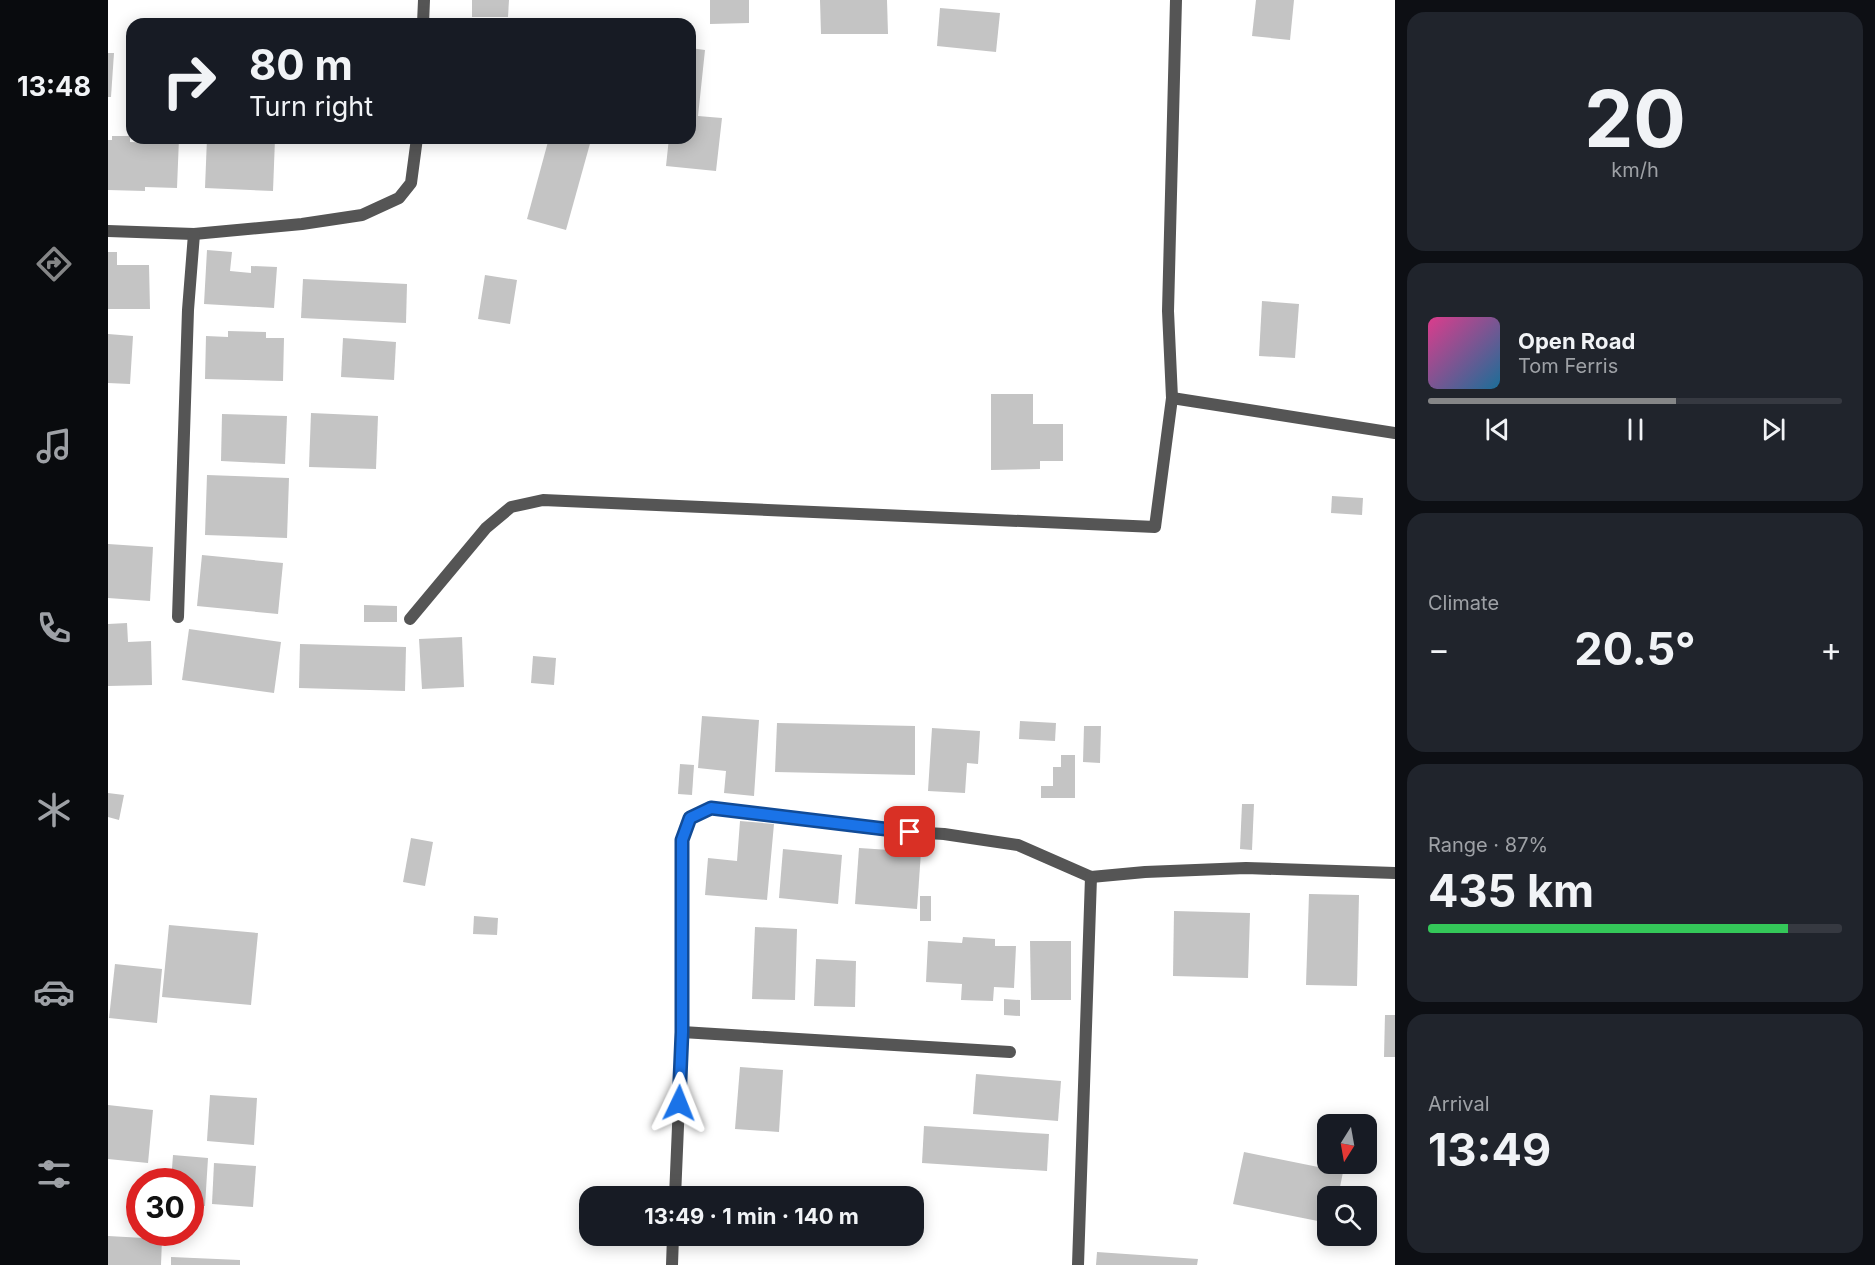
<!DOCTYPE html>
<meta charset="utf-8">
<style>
:root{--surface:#171b24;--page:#20242c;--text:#f1f3f6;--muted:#9ea1a6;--line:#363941;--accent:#858687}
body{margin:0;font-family:Inter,sans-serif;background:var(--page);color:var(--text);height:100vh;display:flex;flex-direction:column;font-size:22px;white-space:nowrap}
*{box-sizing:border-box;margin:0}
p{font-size:20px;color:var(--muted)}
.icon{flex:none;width:33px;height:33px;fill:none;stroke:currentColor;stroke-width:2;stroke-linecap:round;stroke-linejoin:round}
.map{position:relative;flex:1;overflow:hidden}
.details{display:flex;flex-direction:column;gap:12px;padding:12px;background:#0d0f14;width:480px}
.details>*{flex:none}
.hud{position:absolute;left:18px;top:18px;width:570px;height:126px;border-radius:18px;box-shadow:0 3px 15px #0003;background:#171b24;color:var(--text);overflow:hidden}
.needle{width:39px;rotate:191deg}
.fabs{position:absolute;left:1209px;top:1114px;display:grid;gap:12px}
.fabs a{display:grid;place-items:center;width:60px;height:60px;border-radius:12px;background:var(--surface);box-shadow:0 3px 15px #0003;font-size:30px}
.speed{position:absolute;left:18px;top:1168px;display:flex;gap:12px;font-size:30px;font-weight:700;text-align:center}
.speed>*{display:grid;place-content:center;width:78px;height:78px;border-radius:50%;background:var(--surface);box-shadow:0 3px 15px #0003;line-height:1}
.speed .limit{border:9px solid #d22;background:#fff;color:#111}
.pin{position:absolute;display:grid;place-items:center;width:51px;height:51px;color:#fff;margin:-26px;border-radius:12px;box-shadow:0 3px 9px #0006}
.me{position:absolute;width:66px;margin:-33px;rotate:2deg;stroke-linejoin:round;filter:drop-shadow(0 0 4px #0008)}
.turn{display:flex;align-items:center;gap:21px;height:126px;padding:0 24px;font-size:27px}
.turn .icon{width:78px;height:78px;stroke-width:2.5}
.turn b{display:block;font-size:42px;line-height:51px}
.big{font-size:45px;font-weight:700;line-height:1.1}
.details .tile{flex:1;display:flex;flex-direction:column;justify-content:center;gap:9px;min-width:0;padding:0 21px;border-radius:18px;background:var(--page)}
.details .dial{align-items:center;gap:0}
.dial b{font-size:78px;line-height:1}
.song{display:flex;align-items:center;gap:18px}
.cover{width:72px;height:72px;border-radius:9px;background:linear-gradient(135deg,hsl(330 70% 55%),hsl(200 70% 35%))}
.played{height:6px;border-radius:3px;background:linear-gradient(90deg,var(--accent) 60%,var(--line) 60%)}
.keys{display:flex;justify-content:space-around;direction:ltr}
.heat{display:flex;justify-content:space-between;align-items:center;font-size:33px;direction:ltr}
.charge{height:9px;border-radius:4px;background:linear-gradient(90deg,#34c759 87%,var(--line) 0)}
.trip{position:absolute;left:471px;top:1186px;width:345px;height:60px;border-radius:18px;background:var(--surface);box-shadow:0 3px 15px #0003;font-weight:700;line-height:60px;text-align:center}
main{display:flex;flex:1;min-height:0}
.menu{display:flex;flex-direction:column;width:108px;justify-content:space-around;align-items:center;background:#090b0e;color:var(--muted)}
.menu .icon{width:42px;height:42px}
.menu .active{color:var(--accent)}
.menu b{font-size:27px;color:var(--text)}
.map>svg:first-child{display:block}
.building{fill:#c4c4c4}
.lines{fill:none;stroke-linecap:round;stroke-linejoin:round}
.street{stroke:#555;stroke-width:12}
.route-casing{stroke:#114b97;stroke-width:15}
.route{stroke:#1a73e8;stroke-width:10}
</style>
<main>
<nav class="menu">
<b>13:48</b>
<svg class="icon active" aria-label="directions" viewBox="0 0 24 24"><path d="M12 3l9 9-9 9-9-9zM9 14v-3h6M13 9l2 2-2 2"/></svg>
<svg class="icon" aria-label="music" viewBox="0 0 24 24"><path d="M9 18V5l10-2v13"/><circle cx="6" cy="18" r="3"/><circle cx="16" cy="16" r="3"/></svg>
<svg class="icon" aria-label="phone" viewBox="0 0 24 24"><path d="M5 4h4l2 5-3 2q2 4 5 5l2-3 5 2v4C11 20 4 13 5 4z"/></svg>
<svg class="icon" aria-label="climate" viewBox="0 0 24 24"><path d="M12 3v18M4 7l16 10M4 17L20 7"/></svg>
<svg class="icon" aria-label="car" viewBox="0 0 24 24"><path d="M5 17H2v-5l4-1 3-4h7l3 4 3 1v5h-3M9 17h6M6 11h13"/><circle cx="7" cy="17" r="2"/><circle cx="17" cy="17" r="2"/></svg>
<svg class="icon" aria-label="filters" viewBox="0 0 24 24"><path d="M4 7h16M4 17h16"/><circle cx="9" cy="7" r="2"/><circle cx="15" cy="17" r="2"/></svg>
</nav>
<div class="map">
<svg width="1287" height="1265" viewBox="0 0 1287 1265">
<rect width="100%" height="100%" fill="#fff"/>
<g class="building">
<path d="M364,0H401L400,17H364Z"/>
<path d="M602,0H641V23L602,24Z"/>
<path d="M712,0H779L780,34H713Z"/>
<path d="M1148,0H1186L1182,40L1144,36Z"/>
<path d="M832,8L892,13L888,52L829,46Z"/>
<path d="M582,48L597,50L590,116L614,118L608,171L558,166L561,138H582Z"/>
<path d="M0,53H6L3,97H0Z"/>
<path d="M4,136H22V142L52,143L53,138H71L69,188L37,187V191L0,190V140H4Z"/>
<path d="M99,138L167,139L165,191L97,188Z"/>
<path d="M441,138H476L483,140L458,230L419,219Z"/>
<path d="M99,250L124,252L122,271L143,273V266L169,267L166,308L96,304Z"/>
<path d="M0,252H9V265H41L42,309H0Z"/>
<path d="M377,275L409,280L402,324L370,319Z"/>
<path d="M195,279L299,284L298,323L193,318Z"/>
<path d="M1154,301L1191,304L1187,358L1151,356Z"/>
<path d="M120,331L158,332V338H176L175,381L97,379L98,336L120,337Z"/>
<path d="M0,334L25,336L22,384L0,383Z"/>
<path d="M235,338L288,342L286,380L233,377Z"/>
<path d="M883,394H925V424H955V461H932V469L883,470Z"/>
<path d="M203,413L270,416L268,469L201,467Z"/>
<path d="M114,414L179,416L177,464L113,461Z"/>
<path d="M99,475L181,478L179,538L97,535Z"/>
<path d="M1224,496L1255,498L1254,515L1223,513Z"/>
<path d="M0,544L45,547L42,601L0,598Z"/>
<path d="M94,555L175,563L170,614L89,606Z"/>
<path d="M256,605L289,606V622H256Z"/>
<path d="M19,623L20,642L43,641L44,685L0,686V624Z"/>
<path d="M81,629L173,642L166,693L74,680Z"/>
<path d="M354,637L356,687L314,689L311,639Z"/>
<path d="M192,644L298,647L297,691L191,688Z"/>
<path d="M425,656L448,658L446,685L423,683Z"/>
<path d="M594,716L651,720L646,796L616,793L618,771L590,768Z"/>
<path d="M912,721L948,723L947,741L911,739Z"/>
<path d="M669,723L807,726V775L667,772Z"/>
<path d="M976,726H993L992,763L975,762Z"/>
<path d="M824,728L872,731L870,764L859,763L857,793L820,791Z"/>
<path d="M953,755H967V798H933V786H945V767H953Z"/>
<path d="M572,764L586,765L584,795L570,794Z"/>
<path d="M0,793L16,795L11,820L0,817Z"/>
<path d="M1134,804H1146L1144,850L1132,849Z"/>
<path d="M632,821L666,824L659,900L597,895L600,858L629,861Z"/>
<path d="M303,838L325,842L317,886L295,882Z"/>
<path d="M751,848L813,852L809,909L747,904Z"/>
<path d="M675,849L734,855L730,904L671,898Z"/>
<path d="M1201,894L1251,895L1249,986L1198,985Z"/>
<rect x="812" y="896" width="11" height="25"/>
<path d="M1066,911L1142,913L1140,978L1065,976Z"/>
<path d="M366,916L390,918L389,935L365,934Z"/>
<path d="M61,925L150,933L143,1005L54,997Z"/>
<path d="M647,927L689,929L687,1000L644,999Z"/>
<path d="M855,937L887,939V946H908L906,988L886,987L885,1001L853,1000L854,984L818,982L820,941L854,943Z"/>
<path d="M922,941H963V1000H923Z"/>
<path d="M708,959L748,961L747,1007L706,1006Z"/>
<path d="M7,964L54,969L49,1023L1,1018Z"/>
<path d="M896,999L912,1000V1016L896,1015Z"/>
<path d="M1277,1015H1287V1057H1276Z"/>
<path d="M632,1067L675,1070L671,1132L627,1129Z"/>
<path d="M868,1074L953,1081L950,1121L865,1114Z"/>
<path d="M102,1095L149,1098L146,1145L99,1141Z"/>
<path d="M0,1105L45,1110L40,1163L0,1159Z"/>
<path d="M816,1126L941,1134L939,1171L814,1163Z"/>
<path d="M1136,1152L1235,1172L1230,1197H1220V1223L1125,1204Z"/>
<path d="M65,1155L100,1158L97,1206L82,1205V1182H63Z"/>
<path d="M106,1163L148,1166L145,1207L104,1204Z"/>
<path d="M0,1236L54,1239L53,1265H0Z"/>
<path d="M989,1252L1090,1259L1089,1265H988Z"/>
<path d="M63,1257L132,1260V1265H63Z"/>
</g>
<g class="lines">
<g class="street">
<path d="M315,24L316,0"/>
<path d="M0,231L86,234L194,224L254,215L291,198L303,183L309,138"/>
<path d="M1064,398L1287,433"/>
<path d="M70,617L80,310L86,234"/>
<path d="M302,619L378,528L403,507L435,500L1047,527L1064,398L1060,311L1068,0"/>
<path d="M574,1032L902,1052"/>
<path d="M567,1197L574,1032V840L582,817L603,808L786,831L836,834L910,845L983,877L1037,872L1138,868L1287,873"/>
<path d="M564,1265L565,1236"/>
<path d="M970,1265L983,877"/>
</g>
</g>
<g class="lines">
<defs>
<path id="route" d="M571,1103L574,1032V840L582,818L603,808L802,832"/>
</defs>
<use href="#route" class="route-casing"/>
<use href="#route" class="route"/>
</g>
</svg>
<div class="fabs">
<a><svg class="needle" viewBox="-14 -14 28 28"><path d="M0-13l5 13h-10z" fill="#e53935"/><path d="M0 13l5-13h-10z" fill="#9ea1a6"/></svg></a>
<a><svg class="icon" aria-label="search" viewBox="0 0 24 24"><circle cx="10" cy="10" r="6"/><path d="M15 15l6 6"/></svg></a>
</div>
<div class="speed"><div class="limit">30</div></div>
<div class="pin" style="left:802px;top:832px;background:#d93025"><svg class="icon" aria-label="arrive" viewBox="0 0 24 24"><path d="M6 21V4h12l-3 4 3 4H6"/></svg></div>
<svg class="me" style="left:571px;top:1103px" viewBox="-20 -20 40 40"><path d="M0-17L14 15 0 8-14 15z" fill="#1a73e8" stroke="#fff" stroke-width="4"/></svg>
<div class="trip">13:49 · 1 min · 140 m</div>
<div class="hud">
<div class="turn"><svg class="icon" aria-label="right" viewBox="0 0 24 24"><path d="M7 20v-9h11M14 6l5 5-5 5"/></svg><div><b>80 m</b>Turn right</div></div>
</div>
</div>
<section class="details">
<div class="tile dial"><b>20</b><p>km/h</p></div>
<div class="tile">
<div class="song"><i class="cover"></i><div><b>Open Road</b><p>Tom Ferris</p></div></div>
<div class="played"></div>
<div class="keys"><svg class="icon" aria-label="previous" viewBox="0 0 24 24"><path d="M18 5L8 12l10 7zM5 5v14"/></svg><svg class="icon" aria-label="pause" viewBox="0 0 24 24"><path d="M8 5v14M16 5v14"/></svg><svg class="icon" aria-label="next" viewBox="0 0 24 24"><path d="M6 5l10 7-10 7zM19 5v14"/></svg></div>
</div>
<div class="tile"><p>Climate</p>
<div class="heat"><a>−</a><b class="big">20.5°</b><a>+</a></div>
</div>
<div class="tile"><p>Range · 87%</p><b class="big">435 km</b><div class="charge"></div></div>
<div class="tile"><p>Arrival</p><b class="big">13:49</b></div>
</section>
</main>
